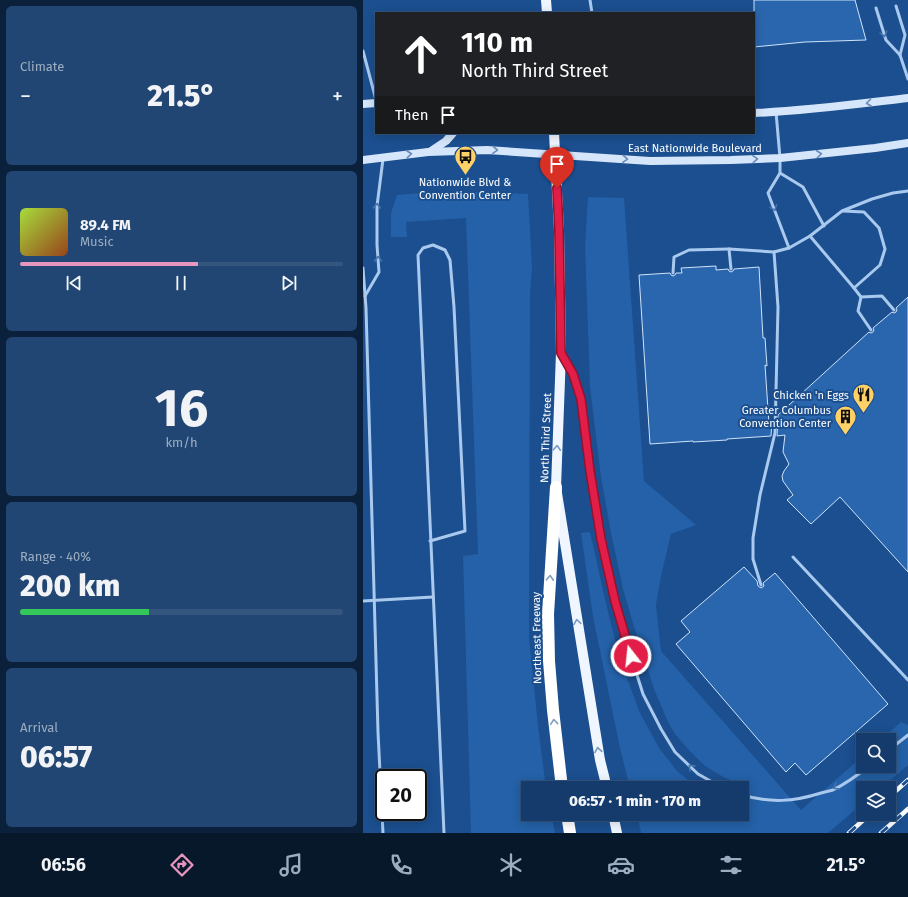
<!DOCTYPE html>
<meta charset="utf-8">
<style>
:root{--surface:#143b6b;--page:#214673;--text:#f1f3f6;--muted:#9dadc1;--line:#33557e;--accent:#e797bd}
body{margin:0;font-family:"Fira Sans",sans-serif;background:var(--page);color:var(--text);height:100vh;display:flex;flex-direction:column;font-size:15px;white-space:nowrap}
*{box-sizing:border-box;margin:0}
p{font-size:13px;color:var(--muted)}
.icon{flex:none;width:22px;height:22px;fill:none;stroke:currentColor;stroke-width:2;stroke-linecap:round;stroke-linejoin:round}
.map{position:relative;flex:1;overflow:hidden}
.side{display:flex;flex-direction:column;gap:6px;padding:6px;background:#0b203b;width:363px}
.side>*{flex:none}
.guide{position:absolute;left:12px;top:12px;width:380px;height:122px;border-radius:0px;box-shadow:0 2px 10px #0003,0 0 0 1px var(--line);background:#202124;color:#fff;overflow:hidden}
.controls{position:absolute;left:493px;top:733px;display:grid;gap:8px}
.controls a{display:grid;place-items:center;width:40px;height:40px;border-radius:0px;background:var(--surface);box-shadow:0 2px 10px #0003,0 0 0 1px var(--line);font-size:20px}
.speed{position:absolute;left:12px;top:769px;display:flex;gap:8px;font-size:20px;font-weight:700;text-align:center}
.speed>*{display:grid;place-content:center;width:52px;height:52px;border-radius:50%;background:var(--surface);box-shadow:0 2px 10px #0003,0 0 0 1px var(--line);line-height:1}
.speed .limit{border:2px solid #111;border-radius:6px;background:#fff;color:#111}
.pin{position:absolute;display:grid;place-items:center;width:34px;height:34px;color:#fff;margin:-41px -17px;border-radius:50% 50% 50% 0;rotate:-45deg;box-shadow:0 0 4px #0007}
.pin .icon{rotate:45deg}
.me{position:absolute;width:44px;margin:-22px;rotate:344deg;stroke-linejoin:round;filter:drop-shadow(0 0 3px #0008)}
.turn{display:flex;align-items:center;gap:14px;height:84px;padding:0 20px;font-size:18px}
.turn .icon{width:52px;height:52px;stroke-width:2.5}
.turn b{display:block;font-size:28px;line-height:34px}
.then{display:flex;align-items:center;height:38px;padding:0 20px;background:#0003;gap:8px;font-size:15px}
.big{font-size:30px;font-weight:800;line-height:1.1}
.side .widget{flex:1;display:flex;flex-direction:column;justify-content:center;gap:6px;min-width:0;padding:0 14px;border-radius:6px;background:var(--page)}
.side .dial{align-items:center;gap:0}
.dial b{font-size:52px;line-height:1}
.song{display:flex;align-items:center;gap:12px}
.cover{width:48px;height:48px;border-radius:6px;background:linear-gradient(135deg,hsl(80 70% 55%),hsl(20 70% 35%))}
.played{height:4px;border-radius:2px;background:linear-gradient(90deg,var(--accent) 55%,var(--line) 55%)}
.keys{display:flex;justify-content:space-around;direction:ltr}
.heat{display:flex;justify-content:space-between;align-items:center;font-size:22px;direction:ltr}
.charge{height:6px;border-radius:3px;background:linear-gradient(90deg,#34c759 40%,var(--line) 0)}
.trip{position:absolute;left:158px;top:781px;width:228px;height:40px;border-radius:0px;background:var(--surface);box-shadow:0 2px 10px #0003,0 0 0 1px var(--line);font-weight:800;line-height:40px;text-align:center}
.dock{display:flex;height:64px;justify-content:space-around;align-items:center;background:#08182b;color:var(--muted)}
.dock .icon{width:28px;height:28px}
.dock .selected{color:var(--accent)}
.dock b{font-size:18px;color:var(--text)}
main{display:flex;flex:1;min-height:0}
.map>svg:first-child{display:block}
.green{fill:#2461a8}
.building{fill:#2a66ad;stroke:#cfe3fa}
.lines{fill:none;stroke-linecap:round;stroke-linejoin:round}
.service{stroke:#a9c9ee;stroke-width:3}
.secondary{stroke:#d6e6fa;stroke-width:8}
.primary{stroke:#f0f6ff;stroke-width:10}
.motorway{stroke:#fff;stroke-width:12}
.rail-casing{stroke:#fff;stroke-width:4.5}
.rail{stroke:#1b4f8f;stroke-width:3;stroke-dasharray:9;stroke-linecap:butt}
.primary-bridge{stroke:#f0f6ff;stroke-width:10}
.oneway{stroke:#4674ac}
.oneway2{stroke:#668bba}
.oneway3{stroke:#7b9ac1}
.oneway4{stroke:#829ec1}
.route-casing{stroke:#92132f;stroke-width:10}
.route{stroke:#e11d48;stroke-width:7}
.labels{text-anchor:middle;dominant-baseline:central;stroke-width:4;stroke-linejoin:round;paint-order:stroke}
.street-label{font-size:11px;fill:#fff;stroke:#1b4f8f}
.poi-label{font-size:11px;fill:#fff;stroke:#1b4f8f;text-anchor:end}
</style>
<main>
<section class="side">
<div class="widget"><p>Climate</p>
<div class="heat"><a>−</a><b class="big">21.5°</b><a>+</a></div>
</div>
<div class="widget">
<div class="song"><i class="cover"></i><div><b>89.4 FM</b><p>Music</p></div></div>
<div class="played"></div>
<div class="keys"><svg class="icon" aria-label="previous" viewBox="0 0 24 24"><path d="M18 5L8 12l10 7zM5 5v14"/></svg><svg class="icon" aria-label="pause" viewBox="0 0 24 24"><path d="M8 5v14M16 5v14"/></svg><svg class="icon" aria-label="next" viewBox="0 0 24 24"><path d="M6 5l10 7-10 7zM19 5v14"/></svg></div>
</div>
<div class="widget dial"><b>16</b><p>km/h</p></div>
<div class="widget"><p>Range · 40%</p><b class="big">200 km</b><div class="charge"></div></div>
<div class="widget"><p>Arrival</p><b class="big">06:57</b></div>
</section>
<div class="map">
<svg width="545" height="833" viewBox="0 0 545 833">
<rect width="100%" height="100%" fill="#1b4f8f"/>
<g class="green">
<path d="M69,192H120L165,194L169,267L167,295L166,638L175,726L183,788H165V814H188L192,833H108L100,556L115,554L103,218L43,222L44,237H28V213L34,195Z"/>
<path d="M225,197L261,198L281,481L333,525L308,534L298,576L293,605L298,651L438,810L500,756V766H526V740H518L538,722L545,725V765L518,788H500V803L465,833H278L274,814H379V790L381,784L362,778L342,766L326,750L312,734L305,722L291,689L275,640L260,589L248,533L238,477L227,387L222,246Z"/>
<path d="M227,532L242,599L256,656L276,711L296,748L314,771L335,788H267L257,748L230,617L218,533Z"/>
</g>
<g class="building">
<path d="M391,0H492L503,40L442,42L391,47Z"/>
<path d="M353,266V270L365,269L366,271L368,272L370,271L371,269L396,267L400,338H402L404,366L402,365L406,424L409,421L408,436L364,439V440L330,442V441L287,444L276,275L307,273L308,275L310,276L312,275L313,273H319L318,268Z"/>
<path d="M545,297V572L477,497L448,524L424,500L430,495L420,481L419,476L421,471L426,464L420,452L422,435L414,436L415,415L506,332L508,333L510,332L511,330L510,328L529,312L531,313L533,312L534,310L533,308Z"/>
<path d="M381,567L394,581L395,586L398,588L401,586L400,583L412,573L525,704L443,775L432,763L423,772L313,644L327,632L318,621Z"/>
</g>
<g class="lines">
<g class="service">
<path d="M227,0L229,13"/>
<path d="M533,6L542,35L537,55"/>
<path d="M513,8L523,40L537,55L545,79"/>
<path d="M0,51L13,100"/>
<path d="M413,112L417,158V173L405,193L426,248"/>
<path d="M417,173L440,187L461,226"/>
<path d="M480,211L501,212L516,228L522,249L517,265L491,288"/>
<path d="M447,236L491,288L498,297L495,311L508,330"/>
<path d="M0,268L3,308L15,732L20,833"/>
<path d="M368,269L366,249L411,252L426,248L447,236L479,211L509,199L530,193L545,191"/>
<path d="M310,273L311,257L326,250L366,249"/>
<path d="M2,296L16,272L14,245V206L20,159"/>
<path d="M498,297L519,296L531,310"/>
<path d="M201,357L210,374L218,399L227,471L238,539L252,601L268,656L280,694L298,729L312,752L335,774L360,788"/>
<path d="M67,541L102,531L91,307L87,260L82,250L70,245L60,248L55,255L81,833"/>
<path d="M430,557L545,680"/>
<path d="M398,585L390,559V538L397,495L412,433L415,307L411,252"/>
<path d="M0,601L70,597"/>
<path d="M526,750L545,735"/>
<path d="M379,795C407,803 430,802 458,793C462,792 466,791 470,790C482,784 496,774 506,766"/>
</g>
<g class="secondary">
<path d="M0,104L13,103"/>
<path d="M391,113C442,111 494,104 545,98"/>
<path d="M68,151L83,141L90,133"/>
<path d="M0,160L65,152L124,150L287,161L368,160L417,158L512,148L545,143"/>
</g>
<g class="primary">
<path d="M183,0L184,13"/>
<path d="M196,230L198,353L193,487L237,760L244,788"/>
<path d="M250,814L254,833"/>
</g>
<g class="motorway">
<path d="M193,487L185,614L186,661L190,710L199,788"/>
<path d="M204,814L207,833"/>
</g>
<defs>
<g id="rail">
<path d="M526,797L545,780"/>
<path d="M486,833L507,814"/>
<path d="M518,833L545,809"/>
</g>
</defs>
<use href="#rail" class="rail-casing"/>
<use href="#rail" class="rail"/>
<path class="primary-bridge" d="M191,133L196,230"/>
</g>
<defs><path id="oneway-chevron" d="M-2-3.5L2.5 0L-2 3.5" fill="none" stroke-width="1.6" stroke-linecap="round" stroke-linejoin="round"/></defs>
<g class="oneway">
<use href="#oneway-chevron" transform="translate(521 34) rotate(73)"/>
<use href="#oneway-chevron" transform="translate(14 206) rotate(-87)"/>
<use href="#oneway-chevron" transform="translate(411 208) rotate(69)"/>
<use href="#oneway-chevron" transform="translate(15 259) rotate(-93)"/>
<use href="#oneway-chevron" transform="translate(328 767) rotate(-136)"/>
<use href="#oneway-chevron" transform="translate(473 787) rotate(151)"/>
</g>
<g class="oneway2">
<use href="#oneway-chevron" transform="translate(506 103) rotate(173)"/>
<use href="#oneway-chevron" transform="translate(132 150) rotate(4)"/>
<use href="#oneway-chevron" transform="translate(46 154) rotate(-6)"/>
<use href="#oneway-chevron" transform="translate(456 154) rotate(-6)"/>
<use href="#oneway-chevron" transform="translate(262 159) rotate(4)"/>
<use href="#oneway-chevron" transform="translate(392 159) rotate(-3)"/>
</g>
<g class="oneway3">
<use href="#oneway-chevron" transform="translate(194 448) rotate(-87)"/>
<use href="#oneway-chevron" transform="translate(214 622) rotate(-99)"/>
<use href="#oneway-chevron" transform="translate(235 750) rotate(-100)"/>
</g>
<g class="oneway4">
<use href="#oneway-chevron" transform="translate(187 578) rotate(-87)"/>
<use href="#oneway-chevron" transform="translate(191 722) rotate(-96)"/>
</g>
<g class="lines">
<defs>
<path id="route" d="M194,188L196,230L198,353L210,374L218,399L227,471L238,539L252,601L268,656"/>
</defs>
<use href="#route" class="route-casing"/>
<use href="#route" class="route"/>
</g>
<defs>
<symbol id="bus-pin" viewBox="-11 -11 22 30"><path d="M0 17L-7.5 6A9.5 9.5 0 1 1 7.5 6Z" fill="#ffd166" stroke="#1b4f8f"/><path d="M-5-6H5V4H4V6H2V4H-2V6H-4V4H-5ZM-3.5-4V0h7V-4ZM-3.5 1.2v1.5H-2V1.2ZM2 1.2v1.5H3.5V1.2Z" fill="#111"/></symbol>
<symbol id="restaurant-pin" viewBox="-11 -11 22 30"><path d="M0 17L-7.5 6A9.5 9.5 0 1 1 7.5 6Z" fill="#ffd166" stroke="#1b4f8f"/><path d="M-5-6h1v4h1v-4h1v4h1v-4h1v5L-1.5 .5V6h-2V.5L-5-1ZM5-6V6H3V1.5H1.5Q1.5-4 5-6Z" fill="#111"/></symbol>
<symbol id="building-pin" viewBox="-11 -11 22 30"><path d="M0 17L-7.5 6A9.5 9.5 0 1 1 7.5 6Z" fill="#ffd166" stroke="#1b4f8f"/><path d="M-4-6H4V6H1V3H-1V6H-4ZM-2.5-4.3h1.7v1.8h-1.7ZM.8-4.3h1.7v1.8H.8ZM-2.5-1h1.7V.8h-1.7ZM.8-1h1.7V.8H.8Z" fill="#111"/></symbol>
</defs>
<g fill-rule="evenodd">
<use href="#bus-pin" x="90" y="144" width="25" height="34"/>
<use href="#restaurant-pin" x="488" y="382" width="25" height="34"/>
<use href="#building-pin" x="470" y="404" width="25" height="34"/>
</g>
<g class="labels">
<g class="street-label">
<text x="332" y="148">East Nationwide Boulevard</text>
<text transform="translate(183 438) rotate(-88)">North Third Street</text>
<text transform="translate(174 638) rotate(-91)">Northeast Freeway</text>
</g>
<g class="poi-label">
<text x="102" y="182" text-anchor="middle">Nationwide Blvd &amp;<tspan x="102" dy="13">Convention Center</tspan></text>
<text x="486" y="395">Chicken 'n Eggs</text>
<text x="468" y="410">Greater Columbus<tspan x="468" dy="13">Convention Center</tspan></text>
</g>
</g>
</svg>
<div class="controls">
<a><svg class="icon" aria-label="search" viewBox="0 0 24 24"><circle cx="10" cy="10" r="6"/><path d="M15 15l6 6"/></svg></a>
<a><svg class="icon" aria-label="layers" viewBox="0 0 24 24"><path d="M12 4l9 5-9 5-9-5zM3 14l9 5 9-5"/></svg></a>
</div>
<div class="speed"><div class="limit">20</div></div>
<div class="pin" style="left:194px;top:188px;background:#d93025"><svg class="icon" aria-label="arrive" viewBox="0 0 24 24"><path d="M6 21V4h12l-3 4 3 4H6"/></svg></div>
<svg class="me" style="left:268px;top:656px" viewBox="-20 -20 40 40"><circle r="17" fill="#e11d48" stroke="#fff" stroke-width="3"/><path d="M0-11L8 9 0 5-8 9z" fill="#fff"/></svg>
<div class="trip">06:57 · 1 min · 170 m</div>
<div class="guide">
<div class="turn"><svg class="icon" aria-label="ahead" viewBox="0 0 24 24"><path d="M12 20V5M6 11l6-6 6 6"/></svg><div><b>110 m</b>North Third Street</div></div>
<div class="then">Then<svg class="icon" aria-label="arrive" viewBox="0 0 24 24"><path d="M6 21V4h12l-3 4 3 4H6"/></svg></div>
</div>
</div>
</main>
<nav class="dock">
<b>06:56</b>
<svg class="icon selected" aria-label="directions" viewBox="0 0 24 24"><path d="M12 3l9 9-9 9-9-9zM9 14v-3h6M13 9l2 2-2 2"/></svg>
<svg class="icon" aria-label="music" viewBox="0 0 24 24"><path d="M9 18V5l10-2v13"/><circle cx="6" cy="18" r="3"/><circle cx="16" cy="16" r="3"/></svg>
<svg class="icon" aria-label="phone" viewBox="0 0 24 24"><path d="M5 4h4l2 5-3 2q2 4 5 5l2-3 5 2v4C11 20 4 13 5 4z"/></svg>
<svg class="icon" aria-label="climate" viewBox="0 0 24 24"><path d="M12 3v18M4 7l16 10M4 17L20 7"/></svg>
<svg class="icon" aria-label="car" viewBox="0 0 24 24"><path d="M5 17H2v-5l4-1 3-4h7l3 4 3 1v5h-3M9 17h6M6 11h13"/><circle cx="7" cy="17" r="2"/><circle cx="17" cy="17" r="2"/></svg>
<svg class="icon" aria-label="filters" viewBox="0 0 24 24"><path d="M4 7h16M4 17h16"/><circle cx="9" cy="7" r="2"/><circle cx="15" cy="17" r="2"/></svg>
<b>21.5°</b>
</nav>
